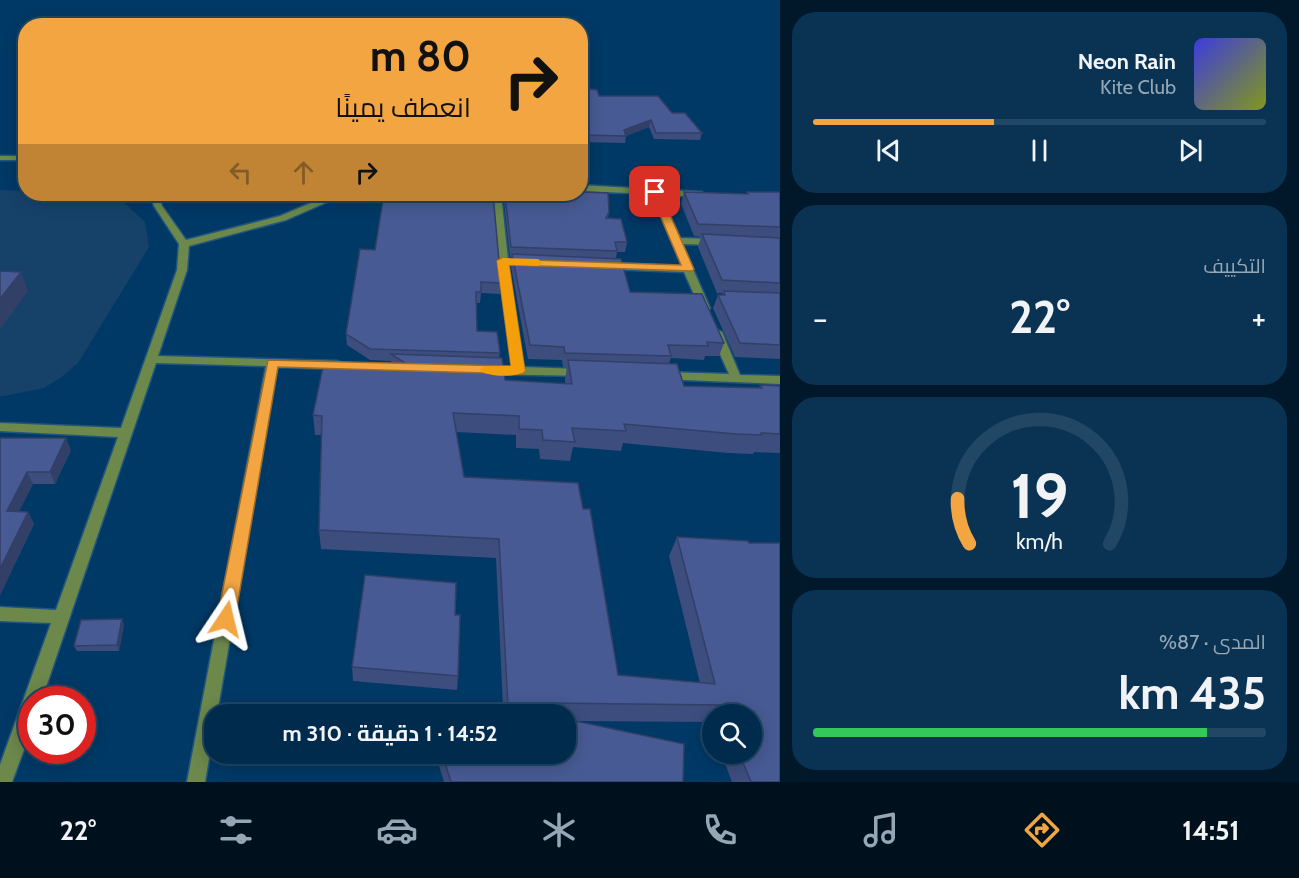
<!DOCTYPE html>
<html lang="ar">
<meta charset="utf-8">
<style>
:root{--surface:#002b4c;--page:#0a3353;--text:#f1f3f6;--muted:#95a7b5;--line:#224764;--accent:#f2a541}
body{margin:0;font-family:Cabin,Cairo,sans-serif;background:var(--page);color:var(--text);direction:rtl;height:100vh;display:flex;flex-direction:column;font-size:22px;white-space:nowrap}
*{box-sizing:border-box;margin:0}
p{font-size:20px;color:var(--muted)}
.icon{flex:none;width:33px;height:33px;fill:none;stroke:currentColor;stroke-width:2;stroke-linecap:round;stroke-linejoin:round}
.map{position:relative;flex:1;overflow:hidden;direction:ltr}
.details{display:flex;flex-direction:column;gap:12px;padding:12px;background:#00182a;width:519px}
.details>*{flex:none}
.top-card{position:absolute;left:18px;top:18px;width:570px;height:183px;border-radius:24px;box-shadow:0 3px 15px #0003,0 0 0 2px var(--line);direction:rtl;background:#f2a541;color:#111;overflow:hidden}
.controls{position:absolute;left:702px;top:704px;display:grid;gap:12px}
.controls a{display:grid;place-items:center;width:60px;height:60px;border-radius:50%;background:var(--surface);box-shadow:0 3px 15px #0003,0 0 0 2px var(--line);font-size:30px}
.speed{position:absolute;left:18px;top:686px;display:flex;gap:12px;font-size:30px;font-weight:700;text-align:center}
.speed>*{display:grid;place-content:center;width:78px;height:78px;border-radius:50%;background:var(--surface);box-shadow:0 3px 15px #0003,0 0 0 2px var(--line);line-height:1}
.speed .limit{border:9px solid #d22;background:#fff;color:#111}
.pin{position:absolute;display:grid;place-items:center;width:51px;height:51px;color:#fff;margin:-26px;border-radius:12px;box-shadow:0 3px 9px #0006}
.me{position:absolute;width:66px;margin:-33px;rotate:10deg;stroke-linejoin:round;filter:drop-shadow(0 0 4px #0008)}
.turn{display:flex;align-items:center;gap:21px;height:126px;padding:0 18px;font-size:27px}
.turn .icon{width:78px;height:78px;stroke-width:2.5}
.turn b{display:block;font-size:42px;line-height:51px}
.lanes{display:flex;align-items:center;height:57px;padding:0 18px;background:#0003;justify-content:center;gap:30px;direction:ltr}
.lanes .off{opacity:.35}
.big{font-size:45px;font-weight:700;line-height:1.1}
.details .card{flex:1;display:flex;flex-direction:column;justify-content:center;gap:9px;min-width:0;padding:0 21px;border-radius:24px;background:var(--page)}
.details .dial{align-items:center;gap:0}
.dial svg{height:156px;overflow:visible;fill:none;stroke:var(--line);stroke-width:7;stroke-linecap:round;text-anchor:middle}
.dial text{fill:var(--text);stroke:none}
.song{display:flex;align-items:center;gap:18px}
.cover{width:72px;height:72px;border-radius:9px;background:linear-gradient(135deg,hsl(240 70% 55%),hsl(70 70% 35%))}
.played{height:6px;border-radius:3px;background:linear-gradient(90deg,var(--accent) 40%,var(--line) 40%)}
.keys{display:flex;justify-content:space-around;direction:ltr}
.heat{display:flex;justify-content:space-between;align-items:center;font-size:33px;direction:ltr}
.charge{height:9px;border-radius:4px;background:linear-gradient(90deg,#34c759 87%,var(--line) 0)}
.trip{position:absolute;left:204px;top:704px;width:372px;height:60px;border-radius:24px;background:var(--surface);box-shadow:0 3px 15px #0003,0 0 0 2px var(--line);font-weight:700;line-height:60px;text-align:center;direction:rtl}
.dock{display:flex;height:96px;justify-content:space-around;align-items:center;background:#00111e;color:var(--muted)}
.dock .icon{width:42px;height:42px}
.dock .current{color:var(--accent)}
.dock b{font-size:27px;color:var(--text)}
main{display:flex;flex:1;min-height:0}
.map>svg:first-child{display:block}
.built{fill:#16426a}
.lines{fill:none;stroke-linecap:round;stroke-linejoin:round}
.minor-casing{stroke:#21557e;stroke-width:3}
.minor{fill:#6c884b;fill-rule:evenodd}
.wall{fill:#3d4d7e}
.shaded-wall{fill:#323f67}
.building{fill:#475a93;stroke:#323f67;stroke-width:1.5}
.route{fill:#f2a541;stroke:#9d6b2a;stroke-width:1.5}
.slow{fill:#f59e0b}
</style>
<main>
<section class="details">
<div class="card">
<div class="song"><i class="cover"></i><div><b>Neon Rain</b><p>Kite Club</p></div></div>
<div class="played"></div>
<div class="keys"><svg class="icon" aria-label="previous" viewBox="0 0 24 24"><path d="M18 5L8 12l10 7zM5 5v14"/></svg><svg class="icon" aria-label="pause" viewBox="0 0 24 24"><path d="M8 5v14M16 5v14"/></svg><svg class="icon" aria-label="next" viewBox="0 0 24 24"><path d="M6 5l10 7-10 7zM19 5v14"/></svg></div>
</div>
<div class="card"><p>التكييف</p>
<div class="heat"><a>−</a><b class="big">22°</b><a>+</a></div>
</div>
<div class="card dial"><svg viewBox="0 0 100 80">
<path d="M14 69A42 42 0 1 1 86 69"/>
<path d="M14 69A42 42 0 0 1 8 46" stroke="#f2a541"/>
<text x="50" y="56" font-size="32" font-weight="700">19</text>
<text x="50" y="72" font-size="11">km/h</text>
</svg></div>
<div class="card"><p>المدى · 87%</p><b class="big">435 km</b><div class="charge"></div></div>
</section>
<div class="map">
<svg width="780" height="782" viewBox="0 0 780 782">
<rect width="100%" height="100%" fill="#003966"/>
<path class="built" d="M0,190L25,191L26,194L119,198L145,222L149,247L78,363L60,378L44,388L4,396H0Z"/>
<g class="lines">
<defs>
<g id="minor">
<rect x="0" y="156" width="26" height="4"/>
<path d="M580,185L702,192L703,194L699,197L660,195L680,238L716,239L721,242L716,245L682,244L710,308L709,310H701L700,308L684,272L608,269L603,266L608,263L682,266L652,194L580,191Z"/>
<path d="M150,194H158L162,206L186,240L280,216L332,194H342L341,196L286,220L189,246L187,270L158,356L338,361L344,365L338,369L277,367L217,714H214V729L205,782H187L266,366L156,363L42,699H32V728L12,782H0V765L51,623L0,621V607L56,610L118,437L0,431V423L121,428L177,270L179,244L154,206Z"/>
<path d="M493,194H501L508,259H528L533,262L528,265H508L523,367L581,369L585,370L587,373L585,376L487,374L481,370L487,366L512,367L498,262Z"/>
<path d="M716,329L722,332L740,375L780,376V384L660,379L658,376L664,372L729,374L710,332Z"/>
</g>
</defs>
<use href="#minor" class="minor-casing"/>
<use href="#minor" class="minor"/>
</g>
<g class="wall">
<path d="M580,78L590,89L599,96L672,113L702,133L700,140L654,139L649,127L626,136L625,143L580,142Z"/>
<path d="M580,192L608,193L609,212L608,218L621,219L627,242L625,252H617L616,258L621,259L630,292L702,294L724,343L719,356H705L704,360L671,358L669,363L677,364L684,386L759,388L760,385L780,386V453L754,452L753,454L728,453L623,443L621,451L573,447L570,461L540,459L539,449L516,448V435L456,432L464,477L578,483L583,509H590L618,675L700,683L669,556L677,537L748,541L749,543H780V782H732L721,753H752V714H712V730L709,722L575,721L684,744L683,782H444L435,753H566V714H479L503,707L496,558L321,549L319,530L322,435H315L313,415L324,362L391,365V361L370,360L347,345L346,334L360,249L375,250L384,194H493L501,283L500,294L481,293L480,303H476L477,331L497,332L500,353L499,358H502L505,380L565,384V379L567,367H563L562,360L528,359L511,267L512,257H510L503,194H580Z"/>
<path d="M684,192L746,194L747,192H780V359L735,357L713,308L718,295H722L723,293H717L698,247L701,237L694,236L681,204Z"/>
<path d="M0,438L71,450L55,484H33L19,511L28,512L34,524L0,595Z"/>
<path d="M455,615L458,676L457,690L353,681L352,667Z"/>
<path d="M122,619L124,625L119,651H77L74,646Z"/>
</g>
<g class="shaded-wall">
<path d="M651,120L649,127L623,137L624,130Z"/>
<path d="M21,272L28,291L0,329V299Z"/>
<path d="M66,438L71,450L55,484L50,472Z"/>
<path d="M27,472L33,484L13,523L7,511Z"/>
<path d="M28,512L34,524L0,595V569Z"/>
<path d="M122,619L124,625L119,651L117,645Z"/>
</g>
<g class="building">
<path d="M580,78L586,79L590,89L597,90L599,96H658L672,113H685L702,133H656L651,120L624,130L626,136L580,135Z"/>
<path d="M580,192L608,193L609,212L606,218L621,219L627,242H615L617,251L511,247L505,194H580Z"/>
<path d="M684,192L748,194L747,192H780V227L698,224Z"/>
<path d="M384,194H493L501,283L481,282V292H476L477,331L497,332L500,353L370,349L346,334L360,249L375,250Z"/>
<path d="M702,234L780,238V283L722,280Z"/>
<path d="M512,254L621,259L630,292L702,294L724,343L707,342L708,346L668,345L671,356L565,353L564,347L530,345Z"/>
<path d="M0,271L21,272L0,299Z"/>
<path d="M724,291L780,293V345L740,343L718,295H725Z"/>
<path d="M391,354L502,358L505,380L572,384L568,360L677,364L684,386L762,388L760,385L780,386V434L761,433L762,435L736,434L624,424L626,431L572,428L575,442L543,440L542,430L519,429V416L453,413L464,477L578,483L583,509H590L618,675L715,684L677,537L748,541L749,543H780V782H751L739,753H752V714H723L720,705L547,703L546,714H479L508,706L499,539L319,530L322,416L313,415L324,362L410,366Z"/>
<path d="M0,438H66L50,472H27L7,511L28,512L0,569Z"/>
<path d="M365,575L456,583L455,615H460L458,676L352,667Z"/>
<path d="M122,619L117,645L74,646L81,620Z"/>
<path d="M566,719L684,744L683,782H451L442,753H566Z"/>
</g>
<path class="route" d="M655,189L660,192L694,269L692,271L509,265L525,371L523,374L278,367L235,619L232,625L226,627L220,625L217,619L268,360L511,366L497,261L499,259L681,265L650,192Z"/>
<path class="slow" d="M503,258L538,259L543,263L538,266L509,265L525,371C517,378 487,377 479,370L486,366H511L497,261Z"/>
</svg>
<div class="controls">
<a><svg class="icon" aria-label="search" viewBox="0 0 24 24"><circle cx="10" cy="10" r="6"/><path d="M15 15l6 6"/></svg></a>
</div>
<div class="speed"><div class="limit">30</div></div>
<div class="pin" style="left:655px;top:192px;background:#d93025"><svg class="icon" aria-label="arrive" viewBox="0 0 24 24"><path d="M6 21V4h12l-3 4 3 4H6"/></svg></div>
<svg class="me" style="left:226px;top:619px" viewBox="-20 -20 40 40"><path d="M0-17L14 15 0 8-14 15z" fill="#f2a541" stroke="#fff" stroke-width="4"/></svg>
<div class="trip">14:52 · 1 دقيقة · 310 m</div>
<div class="top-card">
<div class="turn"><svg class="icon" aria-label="right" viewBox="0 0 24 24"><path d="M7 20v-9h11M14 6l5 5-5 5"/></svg><div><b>80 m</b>انعطف يمينًا</div></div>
<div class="lanes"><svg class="icon off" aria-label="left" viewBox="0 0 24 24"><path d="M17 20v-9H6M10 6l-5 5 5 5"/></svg><svg class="icon off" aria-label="ahead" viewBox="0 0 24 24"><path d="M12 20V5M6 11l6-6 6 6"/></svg><svg class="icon" aria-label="right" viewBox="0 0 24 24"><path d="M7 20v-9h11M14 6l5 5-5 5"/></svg></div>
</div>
</div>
</main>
<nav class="dock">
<b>14:51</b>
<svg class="icon current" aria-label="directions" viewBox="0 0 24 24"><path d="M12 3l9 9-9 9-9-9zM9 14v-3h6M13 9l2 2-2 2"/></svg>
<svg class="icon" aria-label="music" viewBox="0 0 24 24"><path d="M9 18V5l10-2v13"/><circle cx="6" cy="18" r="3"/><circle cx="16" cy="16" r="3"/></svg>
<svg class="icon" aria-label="phone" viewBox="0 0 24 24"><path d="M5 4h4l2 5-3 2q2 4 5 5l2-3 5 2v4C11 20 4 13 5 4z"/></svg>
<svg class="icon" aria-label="climate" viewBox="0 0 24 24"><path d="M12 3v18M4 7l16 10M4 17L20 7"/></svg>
<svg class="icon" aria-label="car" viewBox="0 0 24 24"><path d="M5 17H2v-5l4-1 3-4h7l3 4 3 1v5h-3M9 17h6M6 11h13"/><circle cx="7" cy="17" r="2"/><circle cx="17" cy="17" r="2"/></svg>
<svg class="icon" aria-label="filters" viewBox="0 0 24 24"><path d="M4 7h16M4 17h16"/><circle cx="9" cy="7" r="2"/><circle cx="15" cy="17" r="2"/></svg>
<b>22°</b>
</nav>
